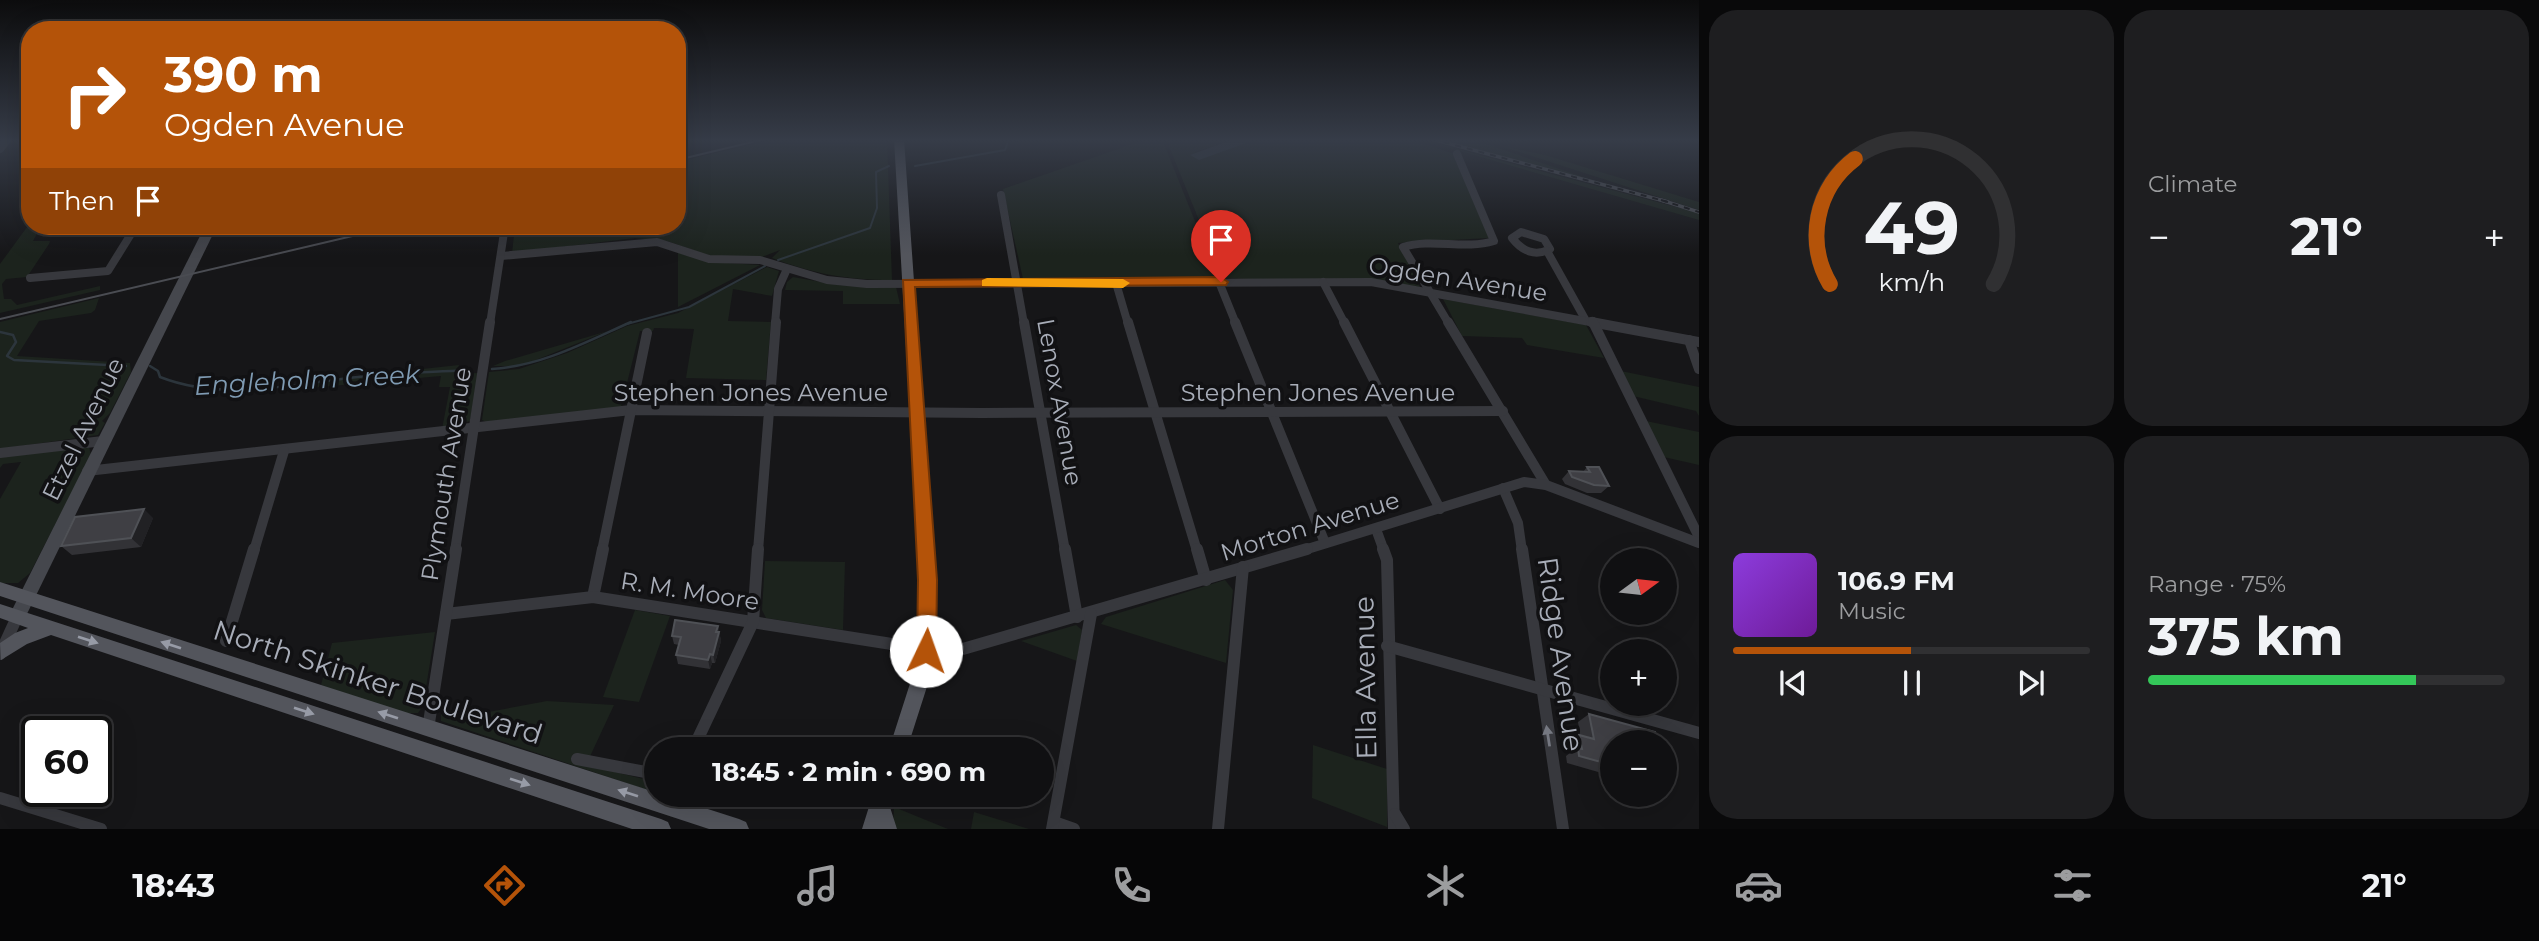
<!DOCTYPE html>
<meta charset="utf-8">
<style>
:root{--surface:#101012;--page:#1e1e20;--text:#f1f3f6;--muted:#9c9d9f;--line:#303032;--accent:#b45309}
body{margin:0;font-family:Montserrat,sans-serif;background:var(--page);color:var(--text);height:100vh;display:flex;flex-direction:column;font-size:26px;white-space:nowrap}
*{box-sizing:border-box;margin:0}
p{font-size:23px;color:var(--muted)}
.icon{flex:none;width:38px;height:38px;fill:none;stroke:currentColor;stroke-width:2;stroke-linecap:round;stroke-linejoin:round}
.map{position:relative;flex:1;overflow:hidden}
.panel{display:flex;flex-direction:column;gap:10px;padding:10px;background:#09090a;width:840px}
.panel>*{flex:none}
.guide{position:absolute;left:21px;top:21px;width:665px;height:214px;border-radius:28px;box-shadow:0 7px 28px #0002,0 0 0 2px var(--line);background:#b45309;color:#fff;overflow:hidden}
.needle{width:46px;rotate:75deg}
.controls{position:absolute;left:1600px;top:548px;display:grid;gap:14px}
.controls a{display:grid;place-items:center;width:77px;height:77px;border-radius:50%;background:var(--surface);box-shadow:0 7px 28px #0002,0 0 0 2px var(--line);font-size:35px}
.speed{position:absolute;left:21px;top:716px;display:flex;gap:14px;font-size:35px;font-weight:700;text-align:center}
.speed>*{display:grid;place-content:center;width:91px;height:91px;border-radius:50%;background:var(--surface);box-shadow:0 7px 28px #0002,0 0 0 2px var(--line);line-height:1}
.speed .limit{border:4px solid #111;border-radius:10px;background:#fff;color:#111}
.pin{position:absolute;display:grid;place-items:center;width:60px;height:60px;color:#fff;margin:-72px -30px;border-radius:50% 50% 50% 0;rotate:-45deg;box-shadow:0 0 7px #0007}
.pin .icon{rotate:45deg}
.me{position:absolute;width:77px;margin:-38px;rotate:3deg;stroke-linejoin:round;filter:drop-shadow(0 0 5px #0008)}
.turn{display:flex;align-items:center;gap:24px;height:147px;padding:0 28px;font-size:32px}
.turn .icon{width:91px;height:91px;stroke-width:2.5}
.turn b{display:block;font-size:49px;line-height:60px}
.then{display:flex;align-items:center;height:66px;padding:0 28px;background:#0003;gap:14px;font-size:26px}
.big{font-size:52px;font-weight:700;line-height:1.1}
.panel .tile{flex:1;display:flex;flex-direction:column;justify-content:center;gap:10px;min-width:0;padding:0 24px;border-radius:28px;background:var(--page)}
.panel .dial{align-items:center;gap:0}
.dial svg{height:182px;overflow:visible;fill:none;stroke:var(--line);stroke-width:7;stroke-linecap:round;text-anchor:middle}
.dial text{fill:var(--text);stroke:none}
.song{display:flex;align-items:center;gap:21px}
.cover{width:84px;height:84px;border-radius:10px;background:linear-gradient(135deg,hsl(270 70% 55%),hsl(280 70% 35%))}
.played{height:7px;border-radius:4px;background:linear-gradient(90deg,var(--accent) 50%,var(--line) 50%)}
.keys{display:flex;justify-content:space-around;direction:ltr}
.heat{display:flex;justify-content:space-between;align-items:center;font-size:38px;direction:ltr}
.charge{height:10px;border-radius:5px;background:linear-gradient(90deg,#34c759 75%,var(--line) 0)}
.panel .tiles{flex:1;display:grid;gap:10px;grid-template-columns:repeat(2,1fr)}
.trip{position:absolute;left:644px;top:737px;width:410px;height:70px;border-radius:35px;background:var(--surface);box-shadow:0 7px 28px #0002,0 0 0 2px var(--line);font-weight:700;line-height:70px;text-align:center}
.dock{display:flex;height:112px;justify-content:space-around;align-items:center;background:#060607;color:var(--muted)}
.dock .icon{width:49px;height:49px}
.dock .current{color:var(--accent)}
.dock b{font-size:32px;color:var(--text)}
main{display:flex;flex:1;min-height:0}
.map>svg:first-child{display:block}
.green{fill:#1c231d}
.water{fill:#2c353c}
.lines{fill:none;stroke-linecap:round;stroke-linejoin:round}
.stream-far1{stroke:#2c353c;stroke-width:2}
.stream{stroke:#2c353c;stroke-width:2.5}
.street-far2{stroke:#37383d;stroke-width:8}
.street-far1{stroke:#37383d;stroke-width:10}
.street{stroke:#37383d;stroke-width:12}
.secondary{fill:#45474d;fill-rule:evenodd}
.primary{fill:#53555c;fill-rule:evenodd}
.tram{stroke:#4a4c52;stroke-width:2}
.rail-casing{stroke:#4a4c52;stroke-width:3.5}
.rail{stroke:#111113;stroke-width:2;stroke-dasharray:6;stroke-linecap:butt}
.wall{fill:#323236}
.shaded-wall{fill:#212124}
.building{fill:#3f3f44;stroke:#4f5156;stroke-width:2}
.oneway{fill:#979ba6}
.oneway2{fill:#757881}
.route{fill:#b45309;stroke:#753606;stroke-width:2}
.slow{fill:#f59e0b}
.labels{text-anchor:middle;dominant-baseline:central;stroke-width:7;stroke-linejoin:round;paint-order:stroke}
.street-label{font-size:24px;fill:#a8adb8;stroke:#111113}
.water-label{font-size:26px;font-style:italic;fill:#7f9bb3;stroke:#111113}
.near-street-label{font-size:28px;fill:#a8adb8;stroke:#111113}
</style>
<main>
<div class="map">
<svg width="1699" height="829" viewBox="0 0 1699 829">
<rect width="100%" height="100%" fill="#161618"/>
<g class="green">
<path d="M775,139H887L892,280C846,280 811,273 772,258L780,250L762,257H713L667,241L635,238L512,253L515,226H677V162Z"/>
<path d="M1147,139H1162L1213,266L1214,278L1023,279L1003,189Z"/>
<path d="M1166,139H1234L1195,152L1199,159L1257,139H1409L1454,154L1489,238L1398,243L1420,287L1226,278L1220,272Z"/>
<path d="M1419,139L1699,213V220Z"/>
<path d="M1439,139H1471L1601,183Z"/>
<path d="M1501,146L1545,155L1699,202V210Z"/>
<path d="M30,223L41,226L33,241H50L49,244L27,277L6,279L2,284L4,299H11L17,305L100,286V290L0,313V264Z"/>
<path d="M678,250L710,262L760,265L678,307Z"/>
<path d="M767,267L779,271L772,296L733,289L728,321L771,322L766,380L686,378L694,329L654,328L653,331H640L621,407L489,423L482,420L489,372L519,369L567,353L627,326L678,313Z"/>
<path d="M793,277L838,285L896,287L900,304H843V291L785,290L787,282Z"/>
<path d="M99,298L95,310L91,313L39,321L17,356L130,363L131,372L110,413L102,421L105,423L98,435L0,449V322Z"/>
<path d="M1443,299L1586,325L1604,358L1527,345L1522,338L1462,336Z"/>
<path d="M608,331L521,366H493L505,361Z"/>
<path d="M459,365L456,374L478,373L470,421L442,429L450,387H439L441,376L299,389L302,382Z"/>
<path d="M1621,371L1699,387V416L1696,411L1633,396Z"/>
<path d="M1646,421L1699,432V465L1664,457Z"/>
<path d="M89,447L91,455L30,573L18,583H0V499L21,462L3,464L0,468V457Z"/>
<path d="M765,561L845,562L843,630L766,618L762,610Z"/>
<path d="M1225,580L1233,590L1226,663L1101,624L1106,617Z"/>
<path d="M635,610L670,616L639,702L603,697Z"/>
<path d="M1076,625L1082,630L1077,661L1021,641Z"/>
<path d="M435,632L423,706L418,713H403L321,685L332,643Z"/>
<path d="M547,701L614,705L586,765L656,782V793L441,721V713L456,711V718Z"/>
<path d="M1313,745L1387,769V827L1312,798Z"/>
<path d="M894,807L948,829H893Z"/>
<path d="M974,812L1029,829H971Z"/>
</g>
<path class="water" d="M1234,139H1257L1199,160L1190,155Z"/>
<g class="lines">
<g class="stream-far1">
<path d="M915,166L1005,150L1009,139"/>
<path d="M778,260L870,228L877,208L876,172L889,166"/>
<path d="M627,324L689,307L765,266"/>
</g>
<g class="stream">
<path d="M0,332L13,335L16,342L7,356L14,360L126,366"/>
<path d="M150,366L158,371L160,377C224,402 292,384 358,377C395,373 433,372 471,370"/>
<path d="M492,369C542,366 586,342 631,322"/>
</g>
<g class="street-far2">
<path d="M0,149L8,139"/>
<path d="M1001,195L1024,324"/>
<path d="M1521,232L1544,239L1550,249C1535,257 1522,251 1512,238Z"/>
<path d="M1547,251L1585,319"/>
<path d="M501,256L657,242L709,259L760,260L827,280L867,284L1371,282L1601,324"/>
<path d="M30,278L108,271L136,226"/>
<path d="M1219,282L1236,324"/>
<path d="M1323,282L1345,324"/>
<path d="M1116,283L1128,324"/>
<path d="M1592,321L1594,324"/>
<path d="M490,324L505,226"/>
<path d="M775,324L778,289L787,269"/>
<path d="M1449,324L1403,247C1433,238 1464,250 1494,241L1457,154"/>
</g>
<g class="street-far1">
<path d="M1024,322L1065,551"/>
<path d="M1128,322L1197,551"/>
<path d="M1235,322L1325,543"/>
<path d="M1344,322L1440,509"/>
<path d="M1448,322L1546,485"/>
<path d="M1591,322L1699,342"/>
<path d="M1593,322L1699,537"/>
<path d="M1689,340L1699,369"/>
<path d="M0,453L103,441"/>
<path d="M87,471L631,410L982,413L1503,411"/>
<path d="M1503,488L1518,523L1522,551"/>
<path d="M1376,529L1384,551"/>
<path d="M254,551L284,451"/>
<path d="M455,551L490,322"/>
<path d="M602,551L647,333"/>
<path d="M758,551L776,322"/>
<path d="M1301,551L1524,482L1546,485L1699,543"/>
</g>
<g class="street">
<path d="M1065,549L1077,617"/>
<path d="M1197,549L1206,580"/>
<path d="M1383,549L1387,560L1394,829"/>
<path d="M1522,549L1563,829"/>
<path d="M593,597L603,549"/>
<path d="M446,614L593,597L949,653L1307,549"/>
<path d="M226,641L254,549"/>
<path d="M1387,646L1699,733"/>
<path d="M0,654L17,617"/>
<path d="M428,729L456,549"/>
<path d="M693,749L753,622L758,549"/>
<path d="M577,759L656,774"/>
<path d="M0,798L101,829"/>
<path d="M1395,814L1404,829"/>
<path d="M1054,822L1074,829"/>
<path d="M1052,829L1091,614"/>
<path d="M1218,829L1243,567"/>
</g>
<path class="secondary" d="M205,226H217L23,622L17,624L11,622L9,617L11,612Z"/>
<g class="primary">
<path d="M894,139H904L937,609L933,668L907,749H889L915,668L921,609Z"/>
<path d="M0,582L739,819L746,822L749,829H709L0,596Z"/>
<path d="M0,604L661,819L668,822L671,829H632L51,635L27,644L1,660L0,643L15,633L28,628L0,618Z"/>
<path d="M873,794H892L889,804L897,829H862Z"/>
</g>
<g class="tram">
<path d="M677,160L765,139"/>
<path d="M0,319L395,226"/>
</g>
<defs>
<g id="rail">
<path d="M1432,139L1668,202"/>
<path d="M1661,200L1699,212"/>
</g>
</defs>
<use href="#rail" class="rail-casing"/>
<use href="#rail" class="rail"/>
</g>
<g class="wall">
<path d="M1587,467L1609,486L1601,493H1587L1565,484L1562,479L1569,471L1583,472Z"/>
<path d="M153,518L141,547L72,555L61,546Z"/>
<path d="M718,626L721,641L715,663H712L710,669L678,664L676,655L679,645L674,644L672,636Z"/>
<path d="M1589,714L1612,742V776L1567,763L1566,756L1570,753L1568,743L1580,735L1578,722Z"/>
</g>
<g class="shaded-wall">
<path d="M144,509L153,518L141,547L131,538Z"/>
<path d="M718,626L721,641L715,663L713,655Z"/>
<path d="M710,654L712,663L710,669L708,660Z"/>
</g>
<g class="building">
<path d="M1587,467H1599L1609,486L1594,485L1572,477L1569,471L1590,472Z"/>
<path d="M144,509L131,538L61,546L75,517Z"/>
<path d="M675,620L718,626L716,632H719L713,655L710,654L708,660L676,655L681,637L672,636Z"/>
<path d="M1589,714L1655,732L1657,742H1612V765L1579,756L1578,748L1582,749L1579,735L1594,739Z"/>
</g>
<defs><path id="oneway-solid" d="M-6-.8H1V-3.2L6.5 0L1 3.2V.8H-6Z" transform="scale(1.75)"/></defs>
<g class="oneway">
<use href="#oneway-solid" transform="translate(88 640) rotate(18)"/>
<use href="#oneway-solid" transform="translate(171 645) rotate(-162)"/>
<use href="#oneway-solid" transform="translate(304 711) rotate(18)"/>
<use href="#oneway-solid" transform="translate(388 715) rotate(-162)"/>
<use href="#oneway-solid" transform="translate(520 782) rotate(18)"/>
<use href="#oneway-solid" transform="translate(628 793) rotate(-162)"/>
</g>
<use class="oneway2" href="#oneway-solid" transform="translate(1548 736) rotate(-99)"/>
<linearGradient id="sky" x2="0" y2="1"><stop stop-color="#0c0c0d"/><stop offset="0.55" stop-color="#363c48"/><stop offset="1" stop-color="#363c48" stop-opacity="0"/></linearGradient>
<rect width="1699" height="255" fill="url(#sky)"/>
<path class="route" d="M1221,277L1228,282L1226,285L915,287L937,580L936,651L933,658L926,660L920,658L917,651L918,580L903,280Z"/>
<path class="slow" d="M987,278L1123,279L1130,283L1123,288L982,286V280Z"/>
<g class="labels">
<g class="street-label">
<text transform="translate(1458 279) rotate(9)">Ogden Avenue</text>
<text x="751" y="392">Stephen Jones Avenue</text>
<text x="1318" y="392">Stephen Jones Avenue</text>
<text transform="translate(1060 402) rotate(80)">Lenox Avenue</text>
<text transform="translate(83 429) rotate(-64)">Etzel Avenue</text>
<text transform="translate(446 474) rotate(-81)">Plymouth Avenue</text>
<text transform="translate(1310 526) rotate(-17)">Morton Avenue</text>
<text transform="translate(690 591) rotate(9)">R. M. Moore</text>
</g>
<g class="water-label">
<text transform="translate(307 380) rotate(-3)">Engleholm Creek</text>
</g>
<g class="near-street-label">
<text transform="translate(1561 654) rotate(82)">Ridge Avenue</text>
<text transform="translate(1365 678) rotate(-91)">Ella Avenue</text>
<text transform="translate(378 682) rotate(18)">North Skinker Boulevard</text>
</g>
</g>
</svg>
<div class="controls">
<a><svg class="needle" viewBox="-14 -14 28 28"><path d="M0-13l5 13h-10z" fill="#e53935"/><path d="M0 13l5-13h-10z" fill="#9c9d9f"/></svg></a>
<a>+</a>
<a>−</a>
</div>
<div class="speed"><div class="limit">60</div></div>
<div class="pin" style="left:1221px;top:282px;background:#d93025"><svg class="icon" aria-label="arrive" viewBox="0 0 24 24"><path d="M6 21V4h12l-3 4 3 4H6"/></svg></div>
<svg class="me" style="left:926px;top:651px" viewBox="-20 -20 40 40"><circle r="19" fill="#fff"/><path d="M0-13L10 11 0 6-10 11z" fill="#b45309"/></svg>
<div class="trip">18:45 · 2 min · 690 m</div>
<div class="guide">
<div class="turn"><svg class="icon" aria-label="right" viewBox="0 0 24 24"><path d="M7 20v-9h11M14 6l5 5-5 5"/></svg><div><b>390 m</b>Ogden Avenue</div></div>
<div class="then">Then<svg class="icon" aria-label="arrive" viewBox="0 0 24 24"><path d="M6 21V4h12l-3 4 3 4H6"/></svg></div>
</div>
</div>
<section class="panel">
<div class="tiles">
<div class="tile dial"><svg viewBox="0 0 100 80">
<path d="M14 69A42 42 0 1 1 86 69"/>
<path d="M14 69A42 42 0 0 1 25 14" stroke="#b45309"/>
<text x="50" y="56" font-size="32" font-weight="700">49</text>
<text x="50" y="72" font-size="11">km/h</text>
</svg></div>
<div class="tile"><p>Climate</p>
<div class="heat"><a>−</a><b class="big">21°</b><a>+</a></div>
</div>
<div class="tile">
<div class="song"><i class="cover"></i><div><b>106.9 FM</b><p>Music</p></div></div>
<div class="played"></div>
<div class="keys"><svg class="icon" aria-label="previous" viewBox="0 0 24 24"><path d="M18 5L8 12l10 7zM5 5v14"/></svg><svg class="icon" aria-label="pause" viewBox="0 0 24 24"><path d="M8 5v14M16 5v14"/></svg><svg class="icon" aria-label="next" viewBox="0 0 24 24"><path d="M6 5l10 7-10 7zM19 5v14"/></svg></div>
</div>
<div class="tile"><p>Range · 75%</p><b class="big">375 km</b><div class="charge"></div></div>
</div>
</section>
</main>
<nav class="dock">
<b>18:43</b>
<svg class="icon current" aria-label="directions" viewBox="0 0 24 24"><path d="M12 3l9 9-9 9-9-9zM9 14v-3h6M13 9l2 2-2 2"/></svg>
<svg class="icon" aria-label="music" viewBox="0 0 24 24"><path d="M9 18V5l10-2v13"/><circle cx="6" cy="18" r="3"/><circle cx="16" cy="16" r="3"/></svg>
<svg class="icon" aria-label="phone" viewBox="0 0 24 24"><path d="M5 4h4l2 5-3 2q2 4 5 5l2-3 5 2v4C11 20 4 13 5 4z"/></svg>
<svg class="icon" aria-label="climate" viewBox="0 0 24 24"><path d="M12 3v18M4 7l16 10M4 17L20 7"/></svg>
<svg class="icon" aria-label="car" viewBox="0 0 24 24"><path d="M5 17H2v-5l4-1 3-4h7l3 4 3 1v5h-3M9 17h6M6 11h13"/><circle cx="7" cy="17" r="2"/><circle cx="17" cy="17" r="2"/></svg>
<svg class="icon" aria-label="filters" viewBox="0 0 24 24"><path d="M4 7h16M4 17h16"/><circle cx="9" cy="7" r="2"/><circle cx="15" cy="17" r="2"/></svg>
<b>21°</b>
</nav>
